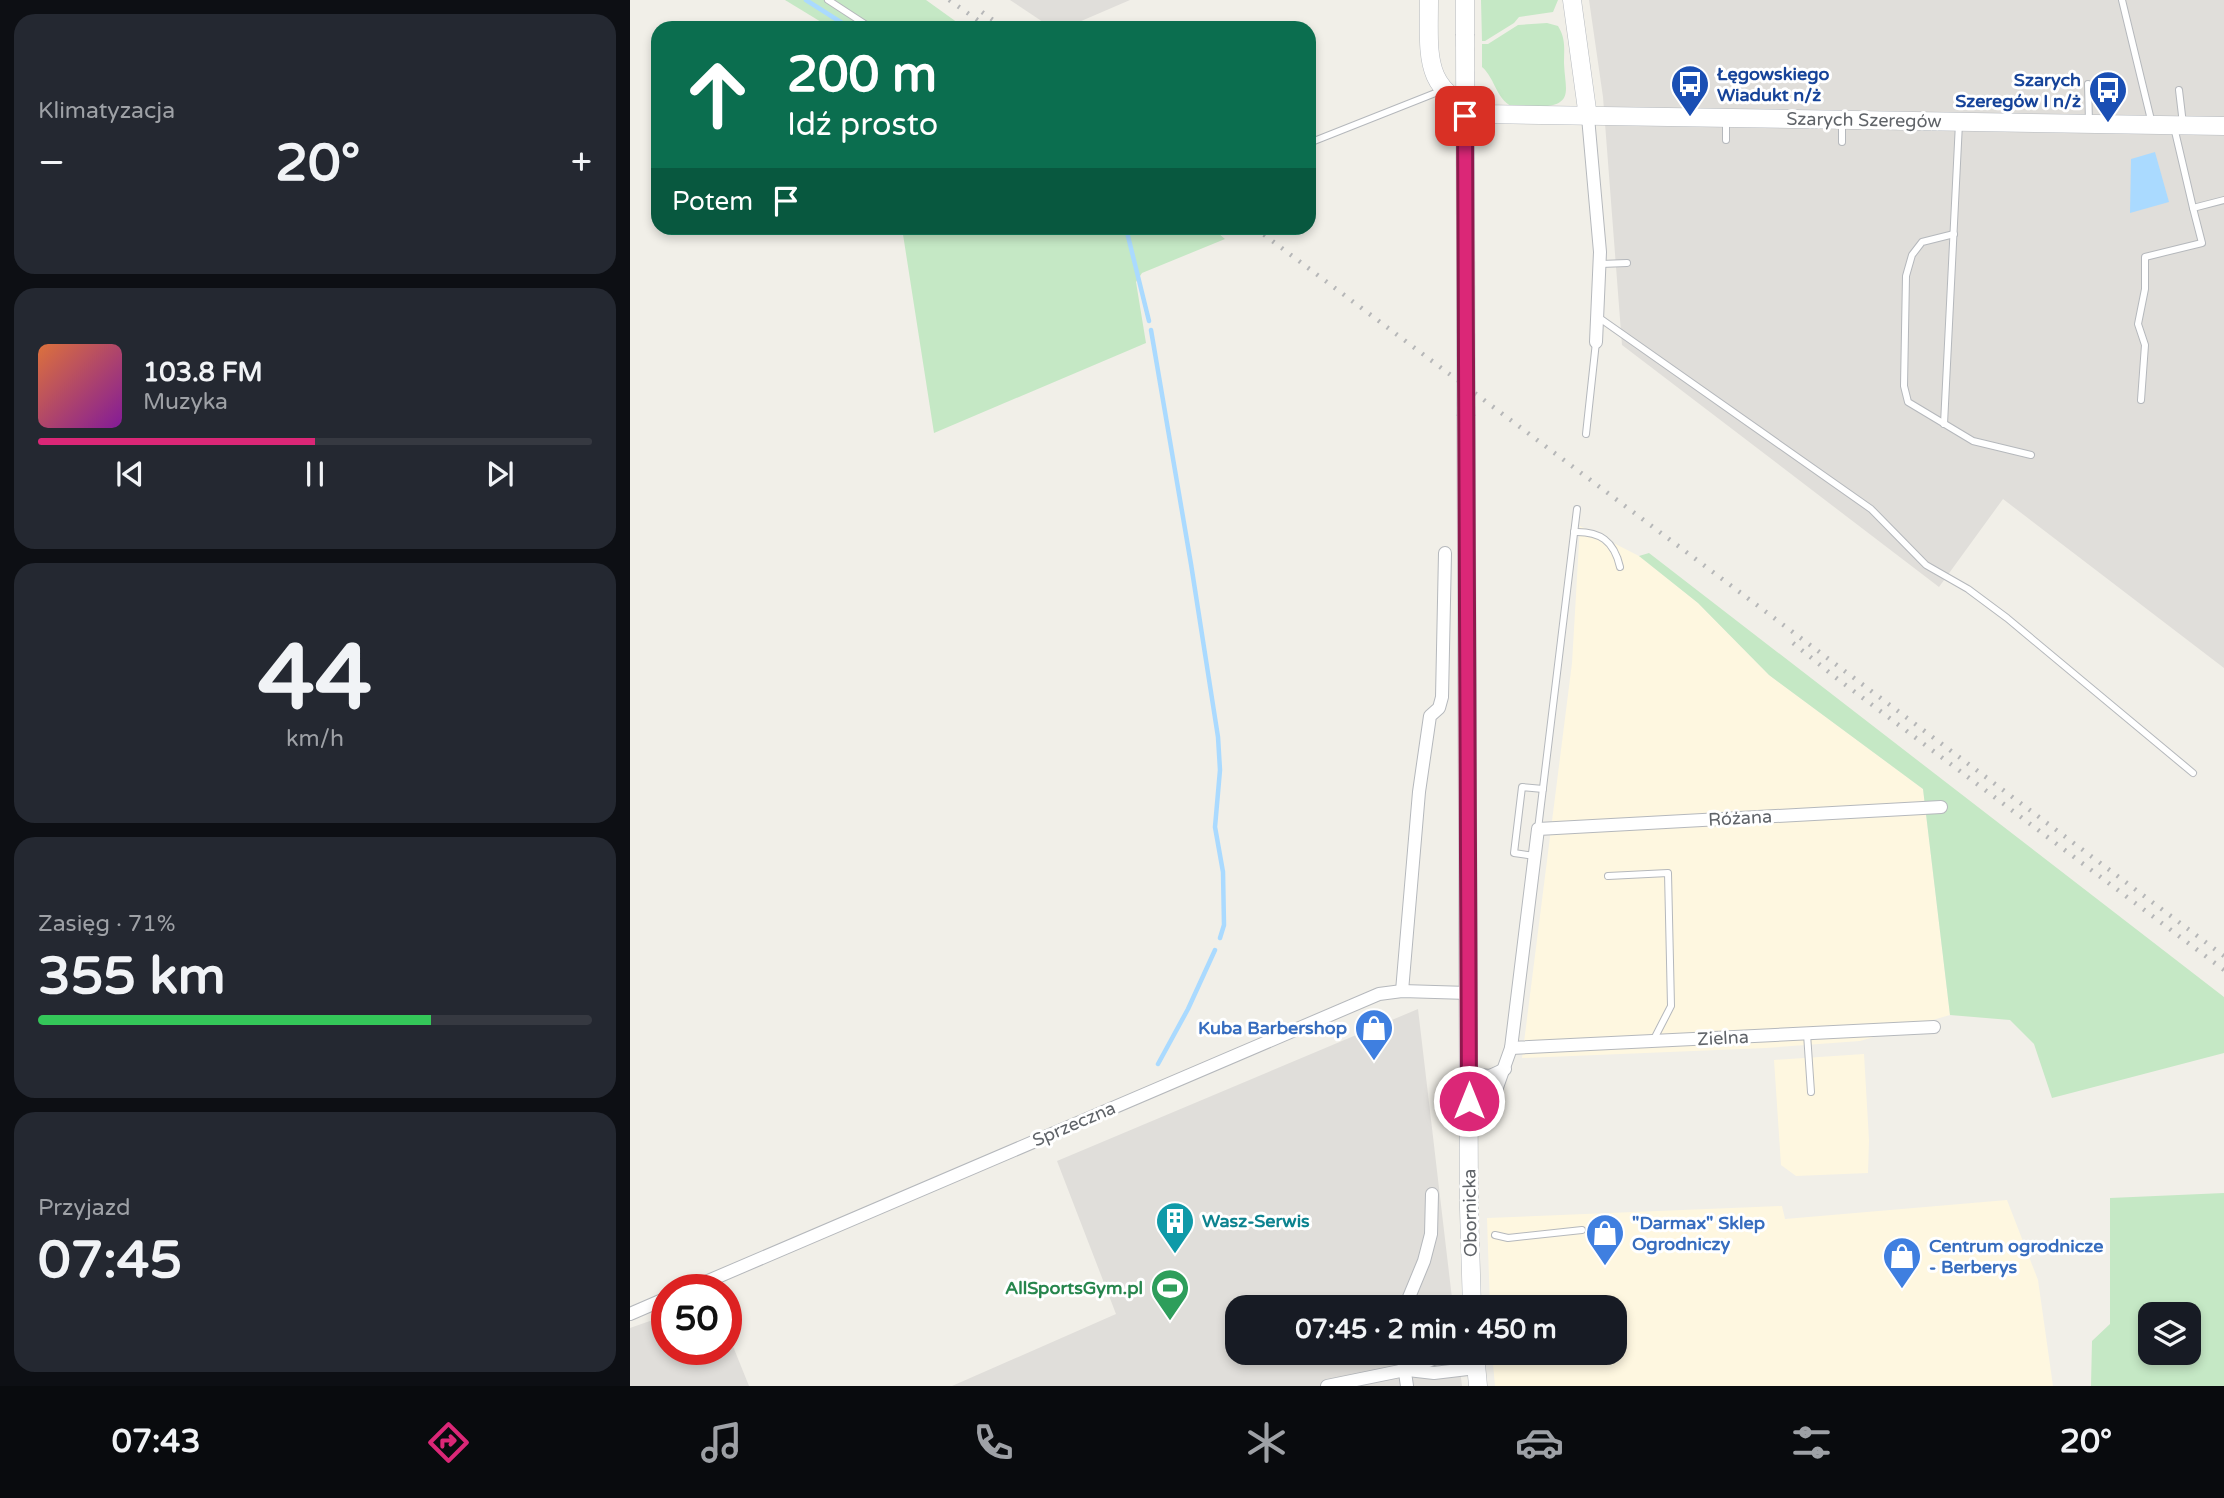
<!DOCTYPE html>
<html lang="pl">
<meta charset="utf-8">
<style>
:root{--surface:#171b24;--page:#242831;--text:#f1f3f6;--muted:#9ea1a6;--line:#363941;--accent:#db2777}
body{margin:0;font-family:"Varela Round",sans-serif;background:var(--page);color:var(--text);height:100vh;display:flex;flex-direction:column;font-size:26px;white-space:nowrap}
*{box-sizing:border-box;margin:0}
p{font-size:23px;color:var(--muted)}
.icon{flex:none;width:38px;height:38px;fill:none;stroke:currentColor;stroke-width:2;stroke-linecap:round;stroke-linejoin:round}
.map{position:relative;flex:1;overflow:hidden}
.panel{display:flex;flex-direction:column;gap:14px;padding:14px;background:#0d0f14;width:630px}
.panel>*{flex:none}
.hud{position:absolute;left:21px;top:21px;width:665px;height:214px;border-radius:21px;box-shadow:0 4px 10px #0003;background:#0b6e4f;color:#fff;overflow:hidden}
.fabs{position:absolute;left:1508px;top:1302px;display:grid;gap:14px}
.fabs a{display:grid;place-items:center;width:63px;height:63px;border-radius:14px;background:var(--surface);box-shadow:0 4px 10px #0003;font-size:35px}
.speed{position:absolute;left:21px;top:1274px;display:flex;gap:14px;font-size:35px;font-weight:700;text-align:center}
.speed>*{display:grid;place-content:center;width:91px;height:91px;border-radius:50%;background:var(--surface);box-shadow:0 4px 10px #0003;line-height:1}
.speed .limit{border:10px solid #d22;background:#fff;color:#111}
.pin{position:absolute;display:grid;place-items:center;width:60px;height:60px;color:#fff;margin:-30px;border-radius:14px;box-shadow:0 4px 10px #0006}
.me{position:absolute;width:77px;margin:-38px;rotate:0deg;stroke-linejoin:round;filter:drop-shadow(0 0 5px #0008)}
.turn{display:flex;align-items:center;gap:24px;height:147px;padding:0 21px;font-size:32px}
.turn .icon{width:91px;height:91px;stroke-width:2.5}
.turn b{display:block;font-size:49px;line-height:60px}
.then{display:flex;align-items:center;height:66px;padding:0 21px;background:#0003;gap:14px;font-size:26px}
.big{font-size:52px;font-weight:700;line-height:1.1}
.panel .widget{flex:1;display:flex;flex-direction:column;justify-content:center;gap:10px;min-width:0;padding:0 24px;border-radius:21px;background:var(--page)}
.panel .dial{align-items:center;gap:0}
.dial b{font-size:91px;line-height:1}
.song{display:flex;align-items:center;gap:21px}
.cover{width:84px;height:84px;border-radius:10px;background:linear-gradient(135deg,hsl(20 70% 55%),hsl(290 70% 35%))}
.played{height:7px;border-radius:4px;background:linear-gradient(90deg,var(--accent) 50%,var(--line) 50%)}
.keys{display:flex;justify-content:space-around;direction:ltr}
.heat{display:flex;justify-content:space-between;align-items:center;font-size:38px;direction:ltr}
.charge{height:10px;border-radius:5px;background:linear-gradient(90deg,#34c759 71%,var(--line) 0)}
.trip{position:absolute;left:595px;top:1295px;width:402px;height:70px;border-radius:21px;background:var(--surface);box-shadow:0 4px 10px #0003;font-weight:700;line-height:70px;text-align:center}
.tabs{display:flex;height:112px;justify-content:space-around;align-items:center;background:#090b0e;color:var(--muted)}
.tabs .icon{width:49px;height:49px}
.tabs .active{color:var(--accent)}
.tabs b{font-size:32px;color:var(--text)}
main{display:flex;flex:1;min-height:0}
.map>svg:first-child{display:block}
.commercial{fill:#fef7e0}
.industrial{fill:#e0deda}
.green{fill:#c5e8c5;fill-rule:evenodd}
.water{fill:#aadaff}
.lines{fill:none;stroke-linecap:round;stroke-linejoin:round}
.stream{stroke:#aadaff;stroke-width:4.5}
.lane-casing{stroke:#b5b8bc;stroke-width:8}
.street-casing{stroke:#b5b8bc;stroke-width:14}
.secondary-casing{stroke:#b6babf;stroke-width:19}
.lane{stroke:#fff;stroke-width:6}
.street{stroke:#fff;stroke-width:12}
.secondary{stroke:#fff;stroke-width:18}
.rail{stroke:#b6b7b8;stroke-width:4.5;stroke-dasharray:2 9;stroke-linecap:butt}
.secondary-bridge-casing{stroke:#b6babf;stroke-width:19;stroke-linecap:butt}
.secondary-bridge{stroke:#fff;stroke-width:18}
.route-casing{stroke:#8e194d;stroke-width:18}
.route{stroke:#db2777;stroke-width:12}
.labels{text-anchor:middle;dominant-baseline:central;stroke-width:6;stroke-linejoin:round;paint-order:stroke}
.transit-label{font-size:18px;font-weight:bold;fill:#164399;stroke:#fff;text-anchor:start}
.street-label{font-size:18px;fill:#5f6368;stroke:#fff}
.shop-label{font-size:18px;font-weight:bold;fill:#366cbe;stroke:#fff;text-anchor:start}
.culture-label{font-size:18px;font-weight:bold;fill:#0d838f;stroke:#fff;text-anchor:start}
.leisure-label{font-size:18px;font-weight:bold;fill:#27864d;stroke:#fff;text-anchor:end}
</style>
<main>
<section class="panel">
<div class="widget"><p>Klimatyzacja</p>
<div class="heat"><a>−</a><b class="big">20°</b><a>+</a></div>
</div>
<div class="widget">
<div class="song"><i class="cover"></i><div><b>103.8 FM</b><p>Muzyka</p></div></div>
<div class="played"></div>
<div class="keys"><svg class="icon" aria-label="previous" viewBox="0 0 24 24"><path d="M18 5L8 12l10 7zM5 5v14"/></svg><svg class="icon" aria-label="pause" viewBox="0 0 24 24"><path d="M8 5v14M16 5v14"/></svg><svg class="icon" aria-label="next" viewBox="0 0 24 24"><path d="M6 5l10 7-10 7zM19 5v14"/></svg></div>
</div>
<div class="widget dial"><b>44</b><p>km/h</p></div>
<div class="widget"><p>Zasięg · 71%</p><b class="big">355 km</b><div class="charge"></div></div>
<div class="widget"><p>Przyjazd</p><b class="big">07:45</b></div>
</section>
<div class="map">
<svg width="1594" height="1386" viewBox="0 0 1594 1386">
<rect width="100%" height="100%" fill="#f1efe8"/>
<g class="commercial">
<path d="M950,526L1009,556L1068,603L1139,675L1293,789L1320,1015L1230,1041L1136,1048L892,1058L942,663Z"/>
<path d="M1234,1054L1239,1140L1238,1173L1166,1176L1151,1165L1144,1060Z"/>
<path d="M1377,1200L1408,1280L1423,1386H865L862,1353H985V1307H860L857,1218L1152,1206L1155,1219Z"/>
</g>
<g class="industrial">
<path d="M380,0H500L435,28H422Z"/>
<path d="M959,0H1594V668L1373,499L1309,587L992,345L973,97Z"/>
<path d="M788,1009L823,1307H607V1353H828L832,1386H322L486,1314L427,1161Z"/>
<path d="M37,1315V1349H96V1329L119,1386H0V1328Z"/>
</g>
<g class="green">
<path d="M155,0H296L335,28H201Z"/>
<path d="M851,0H928L923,12L889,17L884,23L855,41H852Z"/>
<path d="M917,23L928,26C936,39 934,49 934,63C935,91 945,105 908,107C901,107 892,109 886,108C866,102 866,79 852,67V44H858L888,25Z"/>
<path d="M272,228H582L595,239L512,273L506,282L516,343L304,433Z"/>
<path d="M1019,553L1594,997V1053L1422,1098L1404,1044L1380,1020L1320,1015L1293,789L1139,675L1068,603L1009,556Z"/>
<path d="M1594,1193V1386H1461L1462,1341L1480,1324V1198ZM1559,1314V1353H1521V1314Z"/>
</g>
<path class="water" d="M1525,152L1539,202L1500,213L1501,159Z"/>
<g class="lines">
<g class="stream">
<path d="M176,0L220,28"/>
<path d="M496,228L519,321"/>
<path d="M521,330L561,564L588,737L590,770L585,827L593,872L594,925L590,938"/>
<path d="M528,1064L558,1009L585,950"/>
</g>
<defs>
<g id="lane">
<path d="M198,0L241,28"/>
<path d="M1492,0L1522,124"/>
<path d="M1458,84L1459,122"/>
<path d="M1549,90L1553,124"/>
<path d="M1544,127L1563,208L1594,200"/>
<path d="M1096,140V121"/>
<path d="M1212,142V122"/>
<path d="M679,143L813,90"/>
<path d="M1324,234L1292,242L1282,255L1276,276L1274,386L1278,402L1343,441L1401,455"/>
<path d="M971,264L997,263"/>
<path d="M968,317L1241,509L1296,565L1338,589L1377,618L1563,773"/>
<path d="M1511,400L1515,345L1508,324L1515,289V257L1572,243L1563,208"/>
<path d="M1314,424L1329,123"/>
<path d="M956,434L966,342"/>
<path d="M944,532C970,531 984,541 990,567"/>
<path d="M908,829L947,509"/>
<path d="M905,856L884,853L892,787L913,789"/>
<path d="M978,876L1038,873L1041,1006L1024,1039"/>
<path d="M1177,1034L1181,1092"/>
<path d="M865,1235L878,1238L952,1230"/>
<path d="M847,1361L903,1353"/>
</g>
<g id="street">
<path d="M958,117L970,252L966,342"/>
<path d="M772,991L789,792L800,716L809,708L812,697L815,553"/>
<path d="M881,1048L1304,1027"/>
<path d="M838,1074L860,1076L875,1069"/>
<path d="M839,1127L855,1121L881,1048L908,829L1311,807"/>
<path d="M57,1290L749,994L772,991L838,993"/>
<path d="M775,1307L794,1261L801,1234L802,1194"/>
<path d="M0,1314L37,1298"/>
<path d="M772,1353L777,1386"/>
<path d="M778,1370L804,1373L846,1368"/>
<path d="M697,1386L775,1370L819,1353"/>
</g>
<g id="secondary">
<path d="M799,0C799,58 792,92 855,114L1594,126"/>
<path d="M835,0V34"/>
<path d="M942,0L958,117"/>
<path d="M836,416L839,1209L842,1307"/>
<path d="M845,1353L848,1386"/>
</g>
</defs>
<use href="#lane" class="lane-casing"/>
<use href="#street" class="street-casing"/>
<use href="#secondary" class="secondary-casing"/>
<use href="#lane" class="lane"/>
<use href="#street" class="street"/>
<use href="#secondary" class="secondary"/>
<g class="rail">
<path d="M319,0L359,28"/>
<path d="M352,12L374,28"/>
<path d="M625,228L1594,956"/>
<path d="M1163,643L1205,677L1594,970"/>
</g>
<defs>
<path id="secondary-bridge" d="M835,34L836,416"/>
</defs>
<use href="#secondary-bridge" class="secondary-bridge-casing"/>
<use href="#secondary-bridge" class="secondary-bridge"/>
</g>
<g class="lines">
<defs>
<path id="route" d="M835,116L839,1101"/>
</defs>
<use href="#route" class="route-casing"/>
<use href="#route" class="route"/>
</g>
<defs>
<symbol id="bus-pin" viewBox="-11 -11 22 30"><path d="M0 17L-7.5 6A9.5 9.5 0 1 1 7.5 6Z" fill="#1a4fb4" stroke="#fff"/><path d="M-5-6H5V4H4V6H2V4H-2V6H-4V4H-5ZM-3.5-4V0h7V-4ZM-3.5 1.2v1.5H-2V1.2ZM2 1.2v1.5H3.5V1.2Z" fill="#fff"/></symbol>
<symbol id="shop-pin" viewBox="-11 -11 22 30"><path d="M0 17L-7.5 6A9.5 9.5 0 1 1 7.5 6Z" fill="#3f7fe0" stroke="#fff"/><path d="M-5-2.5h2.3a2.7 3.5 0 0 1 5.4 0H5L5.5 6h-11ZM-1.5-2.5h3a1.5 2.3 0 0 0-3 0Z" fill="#fff"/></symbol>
<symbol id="building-pin" viewBox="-11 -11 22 30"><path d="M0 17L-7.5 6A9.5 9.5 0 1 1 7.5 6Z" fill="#0f9aa8" stroke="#fff"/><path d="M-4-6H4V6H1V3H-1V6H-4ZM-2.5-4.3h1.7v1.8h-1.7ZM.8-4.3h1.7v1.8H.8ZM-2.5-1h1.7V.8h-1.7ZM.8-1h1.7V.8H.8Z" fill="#fff"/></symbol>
<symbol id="stadium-pin" viewBox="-11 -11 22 30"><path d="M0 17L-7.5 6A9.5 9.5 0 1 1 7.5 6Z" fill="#2e9e5b" stroke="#fff"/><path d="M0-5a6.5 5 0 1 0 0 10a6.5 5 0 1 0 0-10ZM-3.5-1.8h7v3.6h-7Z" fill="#fff"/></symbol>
</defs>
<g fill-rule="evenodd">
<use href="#bus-pin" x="1038" y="62" width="44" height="60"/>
<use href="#bus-pin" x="1456" y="68" width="44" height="60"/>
<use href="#shop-pin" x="722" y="1006" width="44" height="60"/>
<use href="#building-pin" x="523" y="1199" width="44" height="60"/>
<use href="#shop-pin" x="953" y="1211" width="44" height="60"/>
<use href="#shop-pin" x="1250" y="1234" width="44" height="60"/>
<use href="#stadium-pin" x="518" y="1266" width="44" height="60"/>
</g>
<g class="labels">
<g class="transit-label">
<text x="1087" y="74">Łęgowskiego<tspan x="1087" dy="21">Wiadukt n/ż</tspan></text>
<text x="1451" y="80" text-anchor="end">Szarych<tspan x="1451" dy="21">Szeregów I n/ż</tspan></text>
</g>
<g class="street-label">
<text transform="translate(1234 120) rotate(1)">Szarych Szeregów</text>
<text transform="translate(1110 818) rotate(-3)">Różana</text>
<text transform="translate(1093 1038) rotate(-3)">Zielna</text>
<text transform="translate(444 1124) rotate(-23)">Sprzeczna</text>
<text transform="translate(840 1213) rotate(-91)">Obornicka</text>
</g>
<g class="shop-label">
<text x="717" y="1028" text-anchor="end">Kuba Barbershop</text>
<text x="1002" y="1223">"Darmax" Sklep<tspan x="1002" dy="21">Ogrodniczy</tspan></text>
<text x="1299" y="1246">Centrum ogrodnicze<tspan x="1299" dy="21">- Berberys</tspan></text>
</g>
<g class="culture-label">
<text x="572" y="1221">Wasz-Serwis</text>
</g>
<g class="leisure-label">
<text x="513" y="1288">AllSportsGym.pl</text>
</g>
</g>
</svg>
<div class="fabs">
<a><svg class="icon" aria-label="layers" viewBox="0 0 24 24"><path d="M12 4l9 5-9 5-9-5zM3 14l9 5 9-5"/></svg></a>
</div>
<div class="speed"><div class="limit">50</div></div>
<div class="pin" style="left:835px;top:116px;background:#d93025"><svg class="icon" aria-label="arrive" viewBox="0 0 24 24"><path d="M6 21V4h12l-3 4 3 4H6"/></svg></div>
<svg class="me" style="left:839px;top:1101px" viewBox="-20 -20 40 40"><circle r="17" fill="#db2777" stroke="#fff" stroke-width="3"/><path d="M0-11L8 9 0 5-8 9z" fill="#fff"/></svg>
<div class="trip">07:45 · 2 min · 450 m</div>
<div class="hud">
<div class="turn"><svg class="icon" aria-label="ahead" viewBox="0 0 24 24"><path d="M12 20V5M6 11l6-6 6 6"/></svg><div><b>200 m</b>Idź prosto</div></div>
<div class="then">Potem<svg class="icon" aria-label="arrive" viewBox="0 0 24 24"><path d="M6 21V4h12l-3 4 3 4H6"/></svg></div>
</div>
</div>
</main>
<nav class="tabs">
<b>07:43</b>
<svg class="icon active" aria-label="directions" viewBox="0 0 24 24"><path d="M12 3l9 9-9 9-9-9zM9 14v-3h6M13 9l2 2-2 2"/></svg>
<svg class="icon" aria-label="music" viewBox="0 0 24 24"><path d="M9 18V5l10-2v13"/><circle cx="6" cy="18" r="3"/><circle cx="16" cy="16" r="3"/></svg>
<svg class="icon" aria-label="phone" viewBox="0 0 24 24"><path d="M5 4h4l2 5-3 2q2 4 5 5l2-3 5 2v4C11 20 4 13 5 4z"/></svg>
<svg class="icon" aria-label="climate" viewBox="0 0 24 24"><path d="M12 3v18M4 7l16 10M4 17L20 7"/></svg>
<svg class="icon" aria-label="car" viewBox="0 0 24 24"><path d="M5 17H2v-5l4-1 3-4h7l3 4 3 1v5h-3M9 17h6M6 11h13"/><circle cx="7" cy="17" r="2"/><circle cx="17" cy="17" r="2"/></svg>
<svg class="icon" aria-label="filters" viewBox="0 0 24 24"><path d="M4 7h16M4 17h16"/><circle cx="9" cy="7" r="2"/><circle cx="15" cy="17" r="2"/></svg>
<b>20°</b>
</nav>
